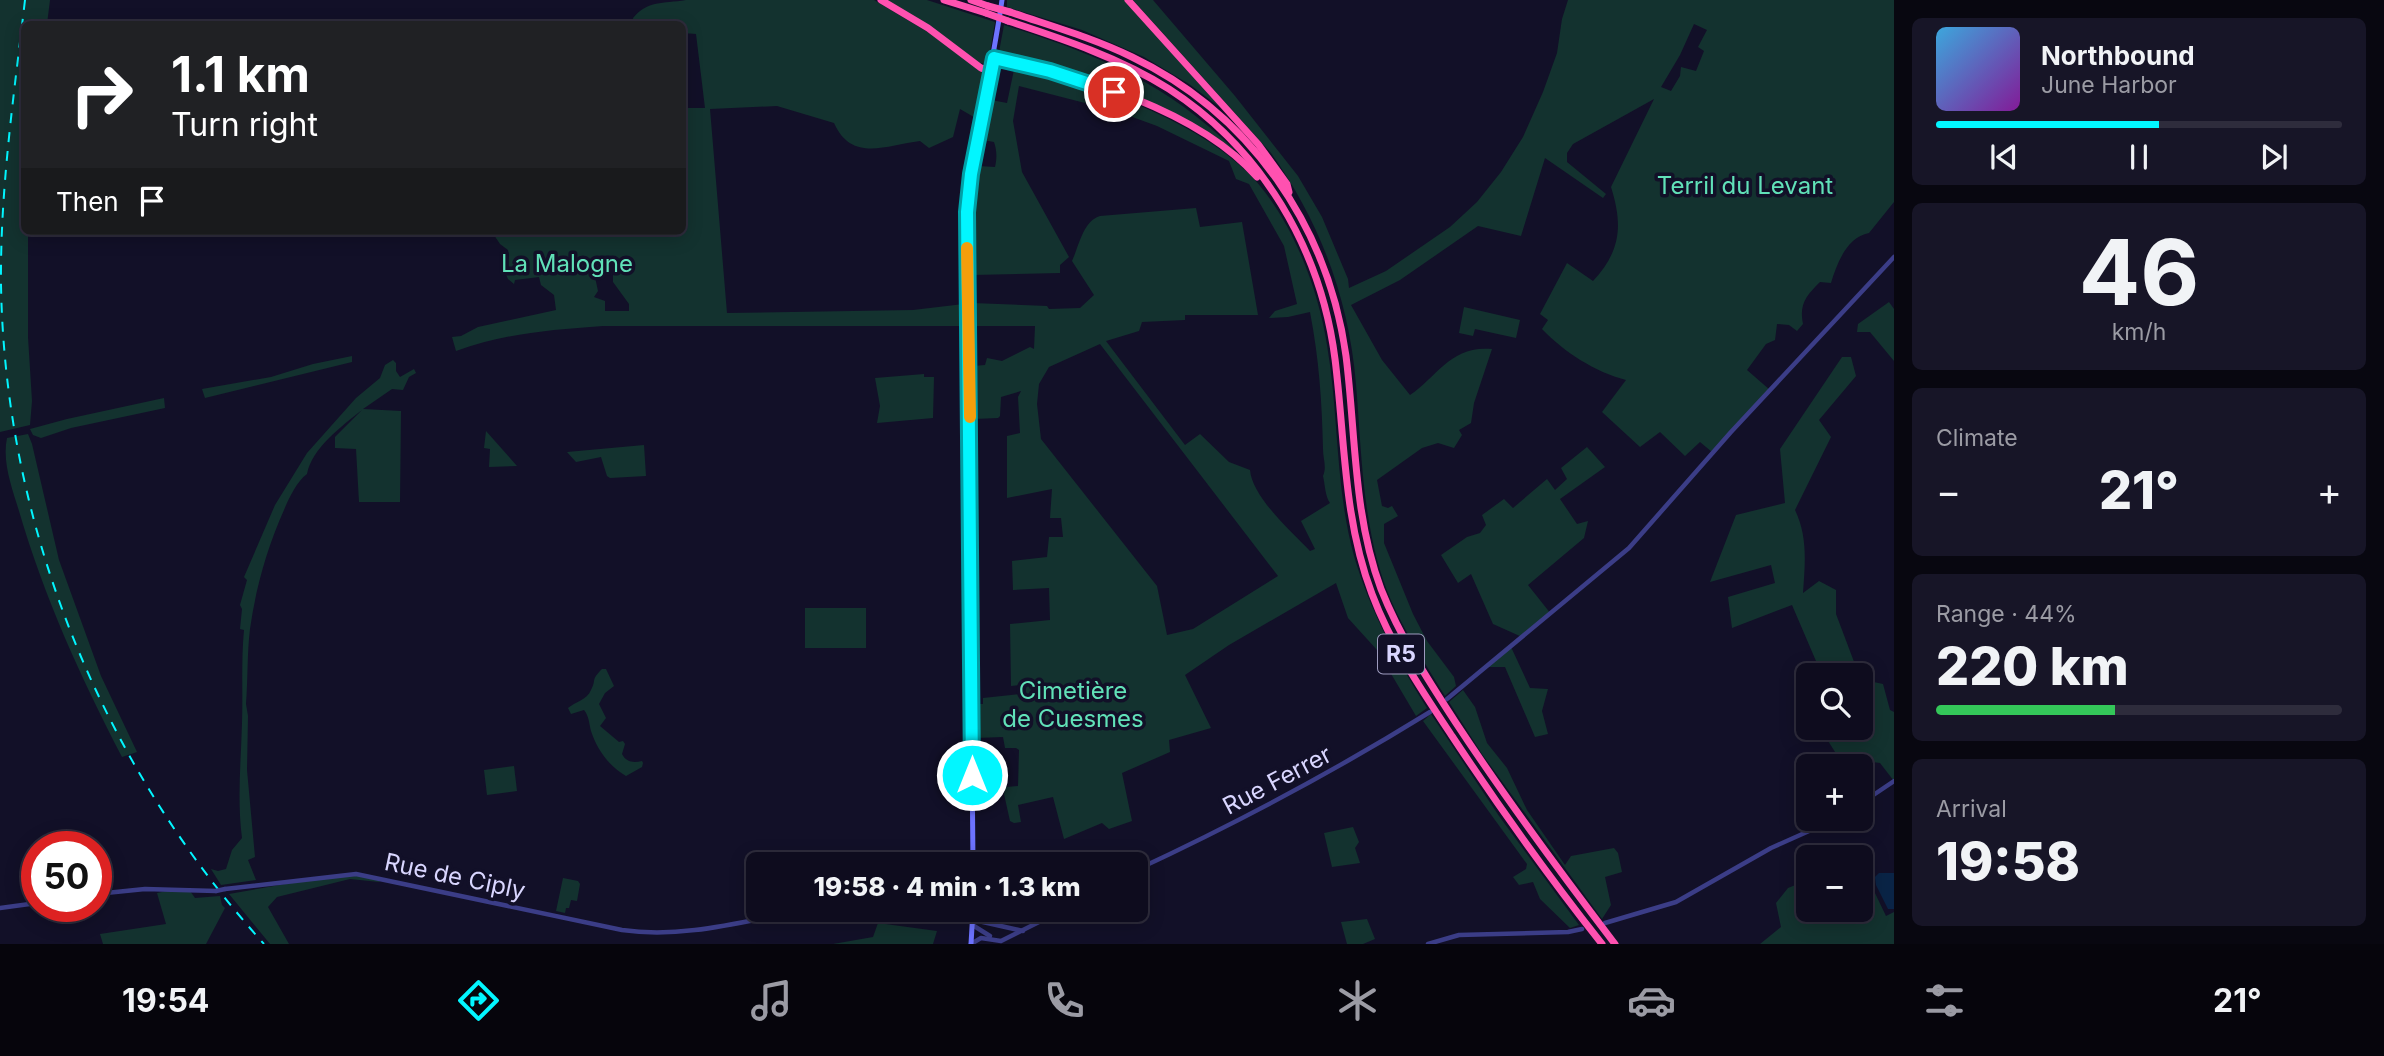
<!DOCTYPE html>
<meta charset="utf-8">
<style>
:root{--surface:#0e0c1e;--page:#171527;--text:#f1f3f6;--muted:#9b9ba4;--line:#2e2c3c;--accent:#02f6ff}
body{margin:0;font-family:Inter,sans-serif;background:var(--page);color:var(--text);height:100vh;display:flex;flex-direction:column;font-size:26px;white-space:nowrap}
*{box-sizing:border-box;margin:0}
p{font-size:23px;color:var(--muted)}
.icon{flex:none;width:38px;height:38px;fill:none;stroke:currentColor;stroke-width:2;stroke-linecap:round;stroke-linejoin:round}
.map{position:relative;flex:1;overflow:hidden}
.sheet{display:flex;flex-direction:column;gap:18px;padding:18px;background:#080710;width:490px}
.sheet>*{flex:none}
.hud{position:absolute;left:21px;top:21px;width:665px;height:214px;border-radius:10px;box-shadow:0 4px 18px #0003,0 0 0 2px var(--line);background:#202124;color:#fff;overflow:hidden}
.buttons{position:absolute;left:1796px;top:663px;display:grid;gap:14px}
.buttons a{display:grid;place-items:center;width:77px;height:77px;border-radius:10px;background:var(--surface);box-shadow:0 4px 18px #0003,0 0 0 2px var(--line);font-size:35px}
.speed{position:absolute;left:21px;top:831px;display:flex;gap:14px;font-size:35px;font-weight:700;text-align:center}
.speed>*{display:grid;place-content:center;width:91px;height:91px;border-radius:50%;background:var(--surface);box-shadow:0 4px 18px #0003,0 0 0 2px var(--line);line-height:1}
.speed .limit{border:10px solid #d22;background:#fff;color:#111}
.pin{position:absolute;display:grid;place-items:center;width:60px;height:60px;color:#fff;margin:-30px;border:4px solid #fff;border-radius:50%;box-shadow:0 2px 7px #0007}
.me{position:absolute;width:77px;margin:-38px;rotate:0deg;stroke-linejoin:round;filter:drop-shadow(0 0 5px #0008)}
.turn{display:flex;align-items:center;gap:24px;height:147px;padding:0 35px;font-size:32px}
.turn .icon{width:91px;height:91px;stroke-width:2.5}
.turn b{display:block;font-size:49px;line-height:60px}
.then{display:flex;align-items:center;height:66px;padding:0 35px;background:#0003;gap:14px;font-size:26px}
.big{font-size:52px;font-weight:800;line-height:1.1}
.sheet .tile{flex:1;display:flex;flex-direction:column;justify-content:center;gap:10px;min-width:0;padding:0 24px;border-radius:10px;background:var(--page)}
.sheet .dial{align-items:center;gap:0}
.dial b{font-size:91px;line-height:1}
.song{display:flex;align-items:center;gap:21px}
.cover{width:84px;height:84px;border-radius:10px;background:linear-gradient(135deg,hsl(200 70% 55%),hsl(290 70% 35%))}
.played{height:7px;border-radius:4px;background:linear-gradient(90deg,var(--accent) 55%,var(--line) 55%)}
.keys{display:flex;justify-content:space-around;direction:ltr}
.heat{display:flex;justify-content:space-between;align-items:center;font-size:38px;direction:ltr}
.charge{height:10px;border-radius:5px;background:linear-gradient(90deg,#34c759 44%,var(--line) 0)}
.trip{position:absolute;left:746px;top:852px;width:402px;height:70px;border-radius:10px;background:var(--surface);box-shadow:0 4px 18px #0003,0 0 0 2px var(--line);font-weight:800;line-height:70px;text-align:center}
.tabs{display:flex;height:112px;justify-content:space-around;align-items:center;background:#06050c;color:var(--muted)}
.tabs .icon{width:49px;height:49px}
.tabs .current{color:var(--accent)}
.tabs b{font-size:32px;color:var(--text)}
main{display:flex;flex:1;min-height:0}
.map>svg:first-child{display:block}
.green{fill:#13322f;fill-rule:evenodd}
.water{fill:#0a2446}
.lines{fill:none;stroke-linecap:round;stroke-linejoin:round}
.tertiary{stroke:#3b3d87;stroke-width:4.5}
.secondary{stroke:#6d73ff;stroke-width:5}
.motorway{stroke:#ff51b0;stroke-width:7}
.rail{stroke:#02f6ff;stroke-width:2;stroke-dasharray:10 9;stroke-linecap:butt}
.tertiary-bridge{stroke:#3b3d87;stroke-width:4.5}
.motorway-bridge{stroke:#ff51b0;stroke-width:7}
.route-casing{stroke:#01a0a6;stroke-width:18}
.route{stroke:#02f6ff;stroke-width:12}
.slow{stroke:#f59e0b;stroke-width:12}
.labels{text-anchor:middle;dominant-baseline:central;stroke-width:7;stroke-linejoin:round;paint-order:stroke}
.shield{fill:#121028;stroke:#9d9bbe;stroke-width:2}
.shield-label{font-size:23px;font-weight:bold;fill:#d9d6ff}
.park-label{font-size:24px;fill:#61e1b8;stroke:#121028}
.street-label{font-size:24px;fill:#d9d6ff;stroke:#121028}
</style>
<main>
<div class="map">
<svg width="1894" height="944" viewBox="0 0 1894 944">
<rect width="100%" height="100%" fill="#121028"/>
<g class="green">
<path d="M0,0H50L47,24H24V231H28V337L32,401L30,425L0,432Z"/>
<path d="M686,0H874L931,34L975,65L986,76L979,120L960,109L953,137L929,148L920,141C886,145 852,163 834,123L777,106L710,109L727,313L913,310L972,303L1047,306L1049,309L1080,308L1094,295L1072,261C1079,246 1083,221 1100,216L1196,208L1200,227L1242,222L1258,315H1185V320L1142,322L1139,331L1106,341L1185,445L1200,434L1229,462L1250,470C1252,497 1292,532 1310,551L1315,549L1301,521L1330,503C1325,496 1325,484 1323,476C1327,467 1323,459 1323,449C1322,401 1319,359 1310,312L1288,317L1269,318L1275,311L1297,304L1284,246L1249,184L1236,179L1229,161L1157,126L1116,111L1019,86L1013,121L1022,172L1069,257L1060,265V273L972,275C972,238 969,201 978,166L995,167C997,158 997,151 994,142L983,140L982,119L986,99L1007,103L1015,65C1090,85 1187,115 1245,170C1289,211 1318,286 1327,345C1339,415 1335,487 1354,556C1370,611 1397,660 1427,708L1416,716L1377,650L1348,618L1336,583L1229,645L1185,675L1211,728L1169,740L1170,752L1122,773L1132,821L1109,829L1102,823L1064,839L1053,797L1018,805L1021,822L1014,823L1010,821L1004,794L1006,787L1018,786L1019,750L1016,748H1005L1003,737L976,738L977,704H983V698L1020,694L1019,685L1011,686L1010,624L1050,620L1049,588L1013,590L1012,561L1047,557L1049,537H1063L1061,518H1050L1052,489L1007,498V436L1020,433L1018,397L1021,391L1001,397L1000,416L998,418L974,419L973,366L985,365L987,358L1002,361L1030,347L1034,349L1035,326H603C549,330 507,333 456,351L452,337L461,336L478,327L556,310L554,295L541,285L539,277L515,280L514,284L508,279L504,270L509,257L508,250L500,244L494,235L495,231H682L683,108H705L696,34L683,33L682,24H634L633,18C648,0 662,4 686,0ZM613,274V282L629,304V311H605V301L594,297L598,291L595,277ZM1100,344L1278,576L1193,629L1167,635L1157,586L1041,439L1037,404L1039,384L1049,367Z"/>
<path d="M885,0H927L995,22L988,64L980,63Z"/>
<path d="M1007,0H1125L1221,108L1189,84L1144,57L1082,30L1007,7Z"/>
<path d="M1133,0H1153L1235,96L1298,176L1322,217L1348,279L1349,288L1386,271L1450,227L1477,202L1501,172L1523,137L1543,92L1557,53L1562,19L1568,0H1894V202L1869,233C1847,237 1837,263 1831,283L1820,282C1806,296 1799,304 1803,324L1797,331L1789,325L1777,324L1775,340L1766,344L1747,370L1770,390L1712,452L1700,442L1685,456L1660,432L1640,447L1602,412L1626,380C1595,372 1564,352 1542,329L1548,320L1540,314L1567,263L1593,281C1621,251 1623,225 1611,187L1654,99L1573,144L1567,153V162L1606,194L1603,198L1545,158L1521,236L1478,226L1400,280L1351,305L1382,360L1410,395C1438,376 1451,345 1492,349L1474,403L1471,423L1459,430L1462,435L1454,448L1438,443L1422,448L1377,480L1382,506L1388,508L1392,506L1398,516L1384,524V543L1413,614L1427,641L1454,677L1456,686L1445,696C1419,653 1391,612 1378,563C1362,505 1361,444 1356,384C1349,299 1320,222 1271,153ZM1694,24L1707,30L1698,47L1704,51L1696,71L1681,67L1680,76L1671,91L1661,87L1680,55Z"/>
<path d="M1004,25C1098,55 1163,81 1235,150L1147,103L1004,58L999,52Z"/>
<path d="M1889,302L1894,309V361L1870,332H1857L1858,324Z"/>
<path d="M1464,307L1520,320L1516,338L1475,329L1473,336L1459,333Z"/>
<path d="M352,356V362L205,398L202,389L271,377L313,364Z"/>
<path d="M1842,357H1851L1856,376L1819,420L1831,437L1795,510C1808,537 1805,564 1803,593L1819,581L1836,590V614L1859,675H1822L1792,605L1732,628L1728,597L1775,583L1771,565L1710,582L1736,515L1785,503L1780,449Z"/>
<path d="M393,360L396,363V371L400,377L414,369L416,373L409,377L403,390L392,389L363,409L401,411L400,502H359L356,449L335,448V437L362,410C342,426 312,448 307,474C297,481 289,498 284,510C267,548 256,587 250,629C247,653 248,679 246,704L248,716L247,770L255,857L248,860L256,880L221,885L211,869L218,871L226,869L232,850L242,838C237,800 241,761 242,723C243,692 241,661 244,630L240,629L242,609L240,605L247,580L244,577L275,505L307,453L356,398L380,378L385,365Z"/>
<path d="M924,374V377H934L933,418L877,423L880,406L875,378Z"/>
<path d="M164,398L165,408L71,428L41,438L33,435L30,429L67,419Z"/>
<path d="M486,431L517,466L489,467L490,449L484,448Z"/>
<path d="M28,434L32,444L59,560L101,676L137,752L122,757C81,678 44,597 19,511C12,488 2,462 7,438Z"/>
<path d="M644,445L646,476L610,478L607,476L601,457L576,462L567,452Z"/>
<path d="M1587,447L1605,467L1560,499L1577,524L1588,521L1584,538L1528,585L1551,614L1522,637L1493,624L1471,574L1458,583L1441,555L1467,537L1480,533L1486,525L1482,515L1504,499L1513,508L1547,479L1555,490L1567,479L1561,468Z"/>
<rect x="805" y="608" width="61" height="40"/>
<path d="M1511,647L1530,688L1548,689L1542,711L1548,734L1535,737L1505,667H1486Z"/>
<path d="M602,669H606L614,686L605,693L599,704L606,718L600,726L619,742L623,741L625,744L622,754C626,762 633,763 642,761L643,763L642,767L626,776C610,767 597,750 591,731C589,723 589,716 584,710L571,714L568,708C575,702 587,700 591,690C597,679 590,681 602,669Z"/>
<path d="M1860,679L1883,684L1890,710L1894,712V781L1880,763L1857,760L1844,766L1823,733L1830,728H1860Z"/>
<path d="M1463,690L1475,707L1487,743L1507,768L1527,810L1565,865L1571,856L1614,848L1618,853L1622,872L1605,877L1611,905L1602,919L1482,754L1449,702Z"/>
<path d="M1431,714L1499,816L1579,925L1570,928L1540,899L1533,882L1519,885L1513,877L1526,869L1527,864L1423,721Z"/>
<path d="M514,766L517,791L487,795L484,770Z"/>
<path d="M1353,827L1359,842L1355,848L1360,863L1332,867L1324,833Z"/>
<path d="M1861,864L1886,916L1894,912V944H1760L1781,927L1776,903L1788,888L1808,880V910H1860Z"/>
<path d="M342,874L383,878L379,882L350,879L277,897L268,907L289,944H270L229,894Z"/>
<path d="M563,878L578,881L580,884L577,901L571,900L569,908H566L565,913L556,911Z"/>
<path d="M172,890L190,891L195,898L220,896L222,905L225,908L206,944H103L100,934L166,924L157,893Z"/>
<path d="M1367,919L1375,939L1363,944H1347L1341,922Z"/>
<path d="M878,923L937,931L933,944H833L873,937Z"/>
</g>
<path class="water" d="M1879,873H1894V909H1888L1876,885L1875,877Z"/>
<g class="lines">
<g class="tertiary">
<path d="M1447,699L1629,548L1731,432L1894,257"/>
<path d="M1860,804L1894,781"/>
<path d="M1136,870C1239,822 1333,772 1430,712"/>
<path d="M225,889L356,874L622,930C684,939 744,921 805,910"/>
<path d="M96,894L145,889L216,891"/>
<path d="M0,908L37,903"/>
<path d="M946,910L974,920L1023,931"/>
<path d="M1605,923L1676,902L1771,848L1836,819"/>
<path d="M974,926L990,936"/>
<path d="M971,944L981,938L1001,941L1063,910"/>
<path d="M1428,944L1459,935L1568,932L1582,929"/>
</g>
<g class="secondary">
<path d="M973,864L967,212C974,141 992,71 1002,0"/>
<path d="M971,944L973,910"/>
</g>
<g class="motorway">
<path d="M881,0L928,28L981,68L992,71"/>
<path d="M944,0L986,13"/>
<path d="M971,0L988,6"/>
<path d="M1128,0L1258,144L1287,184L1289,192"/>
<path d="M1010,12C1051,26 1093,38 1132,57C1251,114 1328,227 1346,356C1356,435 1353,514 1381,589C1400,637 1428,680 1456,723C1506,799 1560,872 1615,944"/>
<path d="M1008,21C1063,39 1120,58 1169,89C1262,149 1321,249 1335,359C1345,438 1343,518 1372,594C1391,645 1422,691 1452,736C1499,807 1549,877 1602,944"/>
<path d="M994,58C1079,75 1198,110 1257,177"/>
</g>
<path class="rail" d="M25,0C14,95 0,189 1,285C5,528 102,764 264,944"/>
<path class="tertiary-bridge" d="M216,891L225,889"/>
<g class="motorway-bridge">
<path d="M988,6L1010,12"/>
<path d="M986,13L1008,21"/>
</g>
</g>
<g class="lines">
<defs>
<path id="route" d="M972,775L967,212L971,174L994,58L1050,71L1114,92"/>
</defs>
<use href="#route" class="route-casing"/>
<use href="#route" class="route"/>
<path class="slow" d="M967,248L970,417"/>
</g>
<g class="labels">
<rect class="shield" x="1378" y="634.5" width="46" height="39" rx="5"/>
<g class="shield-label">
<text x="1401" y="654">R5</text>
</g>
<g class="park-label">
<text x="1745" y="185">Terril du Levant</text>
<text x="567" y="263">La Malogne</text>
<text x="1073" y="690">Cimetière<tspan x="1073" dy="28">de Cuesmes</tspan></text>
</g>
<g class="street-label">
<text transform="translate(1277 780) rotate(-28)">Rue Ferrer</text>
<text transform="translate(455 876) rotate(12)">Rue de Ciply</text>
</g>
</g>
</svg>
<div class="buttons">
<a><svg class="icon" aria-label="search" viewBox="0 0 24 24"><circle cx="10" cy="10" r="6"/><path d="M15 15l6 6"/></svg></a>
<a>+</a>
<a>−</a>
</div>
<div class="speed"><div class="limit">50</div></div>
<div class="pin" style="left:1114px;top:92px;background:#d93025"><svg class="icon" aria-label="arrive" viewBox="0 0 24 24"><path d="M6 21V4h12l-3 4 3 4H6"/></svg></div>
<svg class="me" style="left:972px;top:775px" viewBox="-20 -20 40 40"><circle r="17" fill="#02f6ff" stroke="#fff" stroke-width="3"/><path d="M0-11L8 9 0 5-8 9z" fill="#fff"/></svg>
<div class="trip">19:58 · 4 min · 1.3 km</div>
<div class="hud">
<div class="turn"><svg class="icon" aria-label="right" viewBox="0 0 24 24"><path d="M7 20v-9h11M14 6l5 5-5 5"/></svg><div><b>1.1 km</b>Turn right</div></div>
<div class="then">Then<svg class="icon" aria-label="arrive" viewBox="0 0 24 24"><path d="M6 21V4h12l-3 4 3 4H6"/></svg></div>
</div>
</div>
<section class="sheet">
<div class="tile">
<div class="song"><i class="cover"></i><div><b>Northbound</b><p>June Harbor</p></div></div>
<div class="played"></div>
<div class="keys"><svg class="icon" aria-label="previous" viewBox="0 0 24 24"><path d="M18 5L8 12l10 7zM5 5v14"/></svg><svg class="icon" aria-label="pause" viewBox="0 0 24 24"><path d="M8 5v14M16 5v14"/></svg><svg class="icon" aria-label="next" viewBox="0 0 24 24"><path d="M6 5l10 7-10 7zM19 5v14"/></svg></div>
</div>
<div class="tile dial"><b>46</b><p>km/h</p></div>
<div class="tile"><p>Climate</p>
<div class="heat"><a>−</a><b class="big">21°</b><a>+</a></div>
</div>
<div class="tile"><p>Range · 44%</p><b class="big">220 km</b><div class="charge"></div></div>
<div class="tile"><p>Arrival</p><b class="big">19:58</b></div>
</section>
</main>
<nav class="tabs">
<b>19:54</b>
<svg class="icon current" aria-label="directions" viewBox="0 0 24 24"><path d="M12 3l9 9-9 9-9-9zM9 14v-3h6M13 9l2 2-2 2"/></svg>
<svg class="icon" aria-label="music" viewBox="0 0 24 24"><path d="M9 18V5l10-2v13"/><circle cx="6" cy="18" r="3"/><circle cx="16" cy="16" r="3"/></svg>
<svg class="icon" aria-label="phone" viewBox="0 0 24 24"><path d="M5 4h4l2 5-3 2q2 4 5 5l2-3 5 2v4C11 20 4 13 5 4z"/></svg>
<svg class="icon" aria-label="climate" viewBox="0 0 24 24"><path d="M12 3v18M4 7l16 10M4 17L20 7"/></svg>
<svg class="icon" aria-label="car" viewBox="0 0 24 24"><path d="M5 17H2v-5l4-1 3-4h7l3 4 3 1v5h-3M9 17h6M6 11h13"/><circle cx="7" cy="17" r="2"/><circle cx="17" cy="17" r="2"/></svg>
<svg class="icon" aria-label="filters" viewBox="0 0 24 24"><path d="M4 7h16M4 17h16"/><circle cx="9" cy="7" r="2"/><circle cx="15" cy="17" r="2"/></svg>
<b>21°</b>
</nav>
